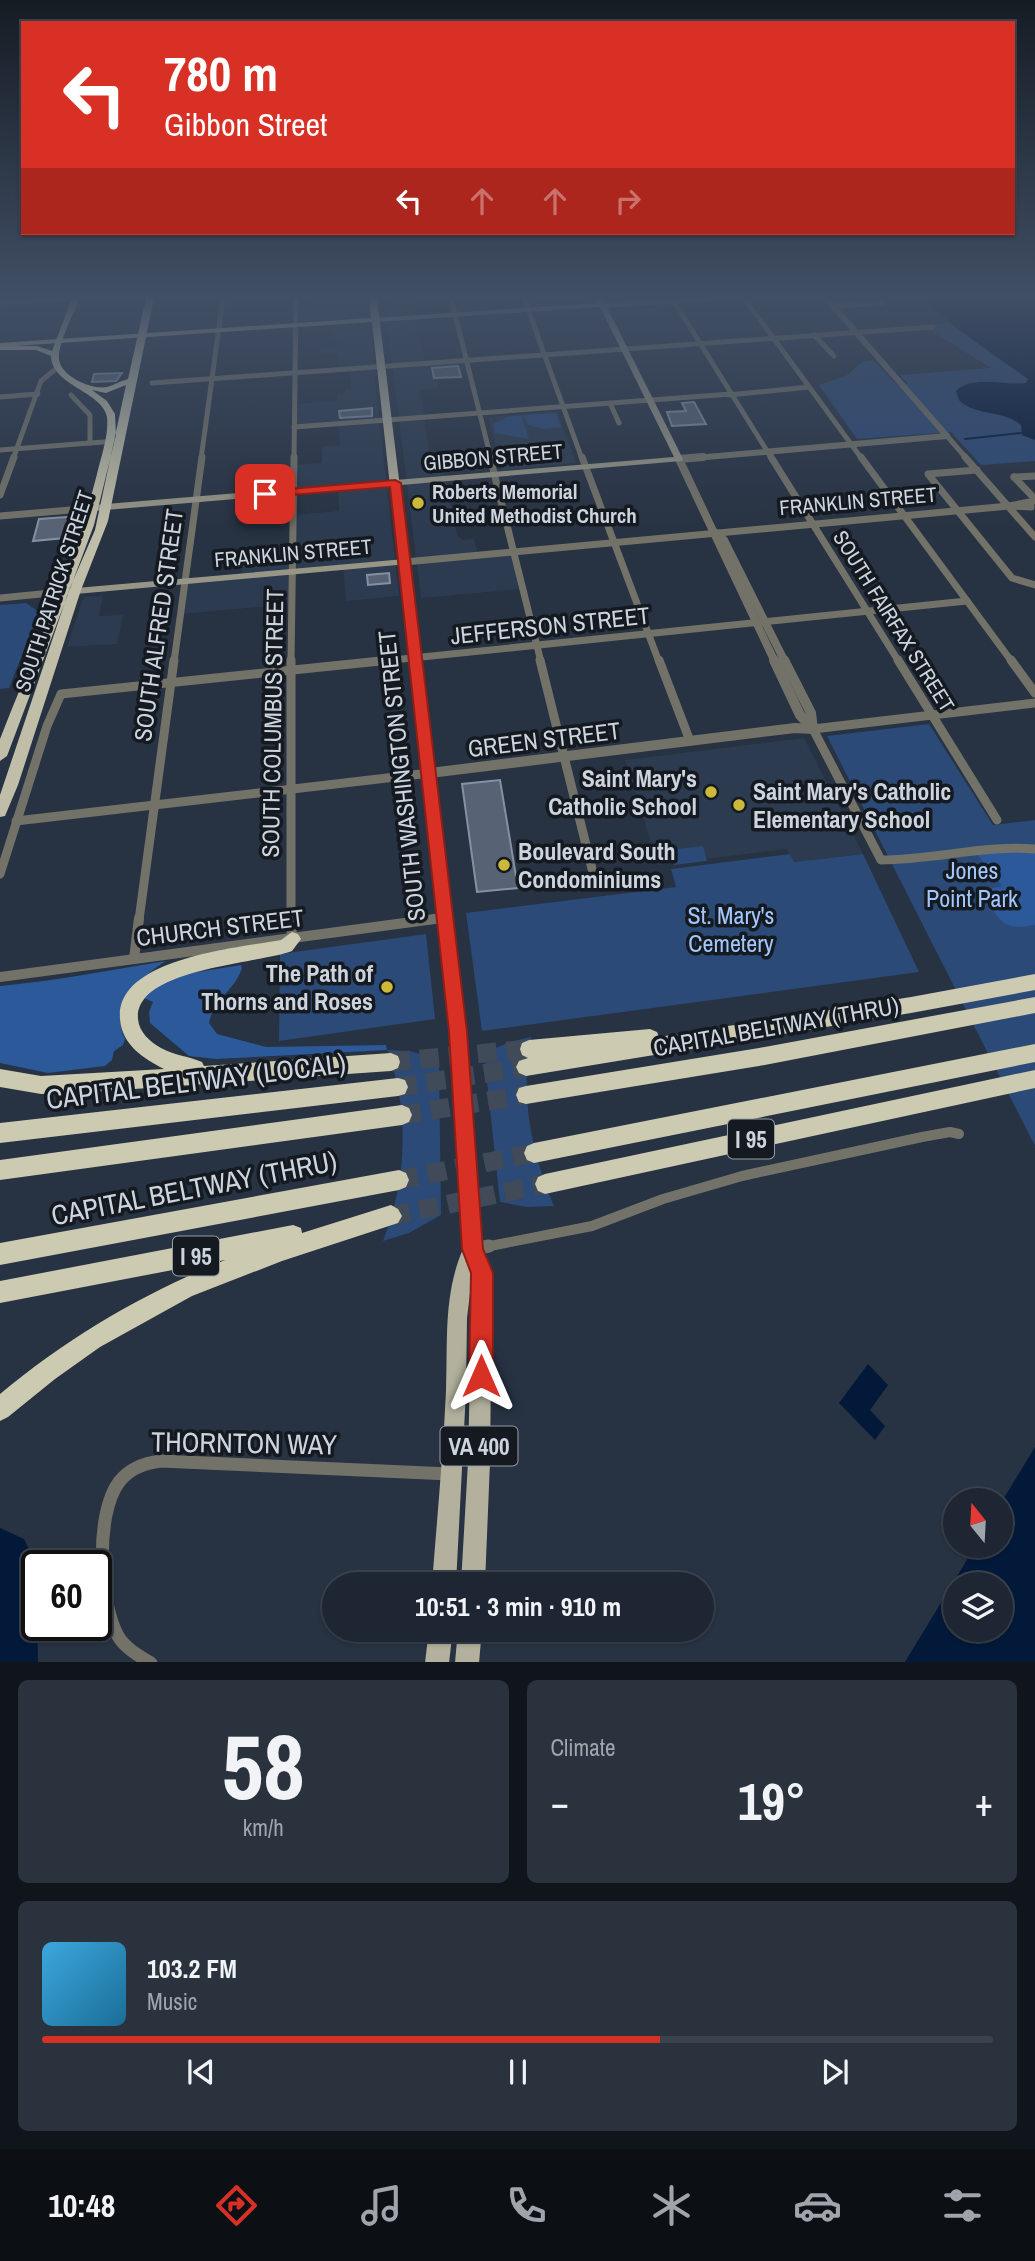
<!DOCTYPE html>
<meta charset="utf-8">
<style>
:root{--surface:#1d2632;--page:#2a323e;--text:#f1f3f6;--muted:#a0a5ac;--line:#3b434d;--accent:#d93025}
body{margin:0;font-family:"Archivo Narrow",sans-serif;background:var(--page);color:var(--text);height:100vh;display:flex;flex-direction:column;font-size:26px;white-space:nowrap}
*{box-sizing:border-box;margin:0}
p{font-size:23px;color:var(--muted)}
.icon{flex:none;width:38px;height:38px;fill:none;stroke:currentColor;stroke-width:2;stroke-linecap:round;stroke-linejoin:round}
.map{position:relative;height:1662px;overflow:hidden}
.side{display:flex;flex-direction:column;gap:18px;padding:18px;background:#10151c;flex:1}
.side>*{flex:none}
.hud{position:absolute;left:21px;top:21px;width:994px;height:214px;border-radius:0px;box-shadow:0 2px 5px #0004,0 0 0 2px var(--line);background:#d93025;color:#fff;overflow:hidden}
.needle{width:46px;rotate:342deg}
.controls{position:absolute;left:943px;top:1488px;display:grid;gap:14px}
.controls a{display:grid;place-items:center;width:70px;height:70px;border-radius:50%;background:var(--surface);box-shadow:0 2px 5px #0004,0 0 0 2px var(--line);font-size:35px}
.speed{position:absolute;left:21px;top:1550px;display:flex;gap:14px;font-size:35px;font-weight:700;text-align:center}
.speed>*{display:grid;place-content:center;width:91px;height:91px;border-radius:50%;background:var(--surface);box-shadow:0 2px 5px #0004,0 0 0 2px var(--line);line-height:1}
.speed .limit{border:4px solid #111;border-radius:10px;background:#fff;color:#111}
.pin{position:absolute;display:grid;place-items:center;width:60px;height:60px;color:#fff;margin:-30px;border-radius:14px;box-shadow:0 4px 10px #0006}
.me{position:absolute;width:77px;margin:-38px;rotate:0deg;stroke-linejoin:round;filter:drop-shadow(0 0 5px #0008)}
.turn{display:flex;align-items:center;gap:24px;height:147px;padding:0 28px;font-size:32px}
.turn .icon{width:91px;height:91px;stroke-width:2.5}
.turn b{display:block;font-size:49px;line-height:60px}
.lanes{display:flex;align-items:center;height:66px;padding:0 28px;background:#0003;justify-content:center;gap:35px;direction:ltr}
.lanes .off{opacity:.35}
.big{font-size:52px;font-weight:700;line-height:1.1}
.side .widget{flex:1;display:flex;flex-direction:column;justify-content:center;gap:10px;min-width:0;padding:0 24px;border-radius:10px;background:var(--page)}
.side .dial{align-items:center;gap:0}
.dial b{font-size:91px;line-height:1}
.song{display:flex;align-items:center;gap:21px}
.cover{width:84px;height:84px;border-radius:10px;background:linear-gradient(135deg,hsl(200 70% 55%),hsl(200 70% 35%))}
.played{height:7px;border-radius:4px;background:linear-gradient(90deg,var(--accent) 65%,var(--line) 65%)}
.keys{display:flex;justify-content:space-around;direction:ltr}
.heat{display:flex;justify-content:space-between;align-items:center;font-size:38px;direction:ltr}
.side .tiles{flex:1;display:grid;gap:18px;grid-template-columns:1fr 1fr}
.widget:last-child{grid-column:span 2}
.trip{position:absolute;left:322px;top:1572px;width:392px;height:70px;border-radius:35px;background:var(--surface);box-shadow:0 2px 5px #0004,0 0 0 2px var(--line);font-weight:700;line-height:70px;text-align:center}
.menu{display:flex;height:112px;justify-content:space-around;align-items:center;background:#0c0f14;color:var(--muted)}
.menu .icon{width:49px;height:49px}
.menu .selected{color:var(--accent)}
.menu b{font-size:32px;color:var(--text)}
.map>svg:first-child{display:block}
.built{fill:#2c3b50}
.green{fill:#2b4a77}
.forest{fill:#2b5999}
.water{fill:#03193a;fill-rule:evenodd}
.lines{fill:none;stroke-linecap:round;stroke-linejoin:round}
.stream{stroke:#03193a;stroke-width:2}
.building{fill:#576375;stroke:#8491a3;stroke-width:2}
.motorway-tunnel{stroke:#404a59;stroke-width:19;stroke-dasharray:19 10;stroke-linecap:butt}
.minor-far4{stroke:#737268;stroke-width:5}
.minor-far3{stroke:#737268;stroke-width:7}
.minor-far2{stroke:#737268;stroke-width:9}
.minor-far1{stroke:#737268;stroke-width:10}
.minor{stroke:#737268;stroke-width:13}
.tertiary-far2{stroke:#737268;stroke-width:6}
.tertiary-far1{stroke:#737268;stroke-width:8}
.tertiary{stroke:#737268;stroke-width:10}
.secondary{fill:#979586;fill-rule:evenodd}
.primary{fill:#b3b19e;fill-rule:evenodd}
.trunk{fill:#c0bea8;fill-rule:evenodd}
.motorway{fill:#cdcab2;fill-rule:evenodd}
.route{fill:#d93025;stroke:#8d1f18;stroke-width:2}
.poi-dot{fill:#ccb939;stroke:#151a21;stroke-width:2.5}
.labels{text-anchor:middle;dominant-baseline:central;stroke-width:7;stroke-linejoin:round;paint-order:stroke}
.far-street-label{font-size:21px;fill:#cdd4de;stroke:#151a21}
.far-poi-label{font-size:21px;font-weight:bold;fill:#cdd4de;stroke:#151a21;text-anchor:start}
.shield{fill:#151a21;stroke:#969ca5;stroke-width:2}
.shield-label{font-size:23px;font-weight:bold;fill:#cdd4de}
.street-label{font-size:24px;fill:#cdd4de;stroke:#151a21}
.poi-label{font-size:24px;font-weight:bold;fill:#cdd4de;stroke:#151a21;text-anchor:end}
.park-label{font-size:24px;fill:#a1c7fe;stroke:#151a21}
.near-street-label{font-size:28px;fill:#cdd4de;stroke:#151a21}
</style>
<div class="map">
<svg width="1035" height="1663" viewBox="0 0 1035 1663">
<rect width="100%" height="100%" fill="#273242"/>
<g class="built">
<path d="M332,298H366L399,596L346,601L343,567L292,572V604L180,614L184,582L242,576L243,562L292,557V515L339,511L338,487L293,491V465L322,463V447L340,445L338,423L294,427V404L337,401V395L345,394V389L351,388L349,369H339L338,353L321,354V348L336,347L338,343L335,342L333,323L295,325L296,304L332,302Z"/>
<path d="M384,298H412L418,330H414L415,339H419L425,363L466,360L470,376L438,378L439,388L420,390L431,463L442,462L457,535L462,540L474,539L478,554L513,551L522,589L421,598Z"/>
<path d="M557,411L576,463L502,470L488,417Z"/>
<path d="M103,596L99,616L123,615L117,644L67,647L82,601L85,597Z"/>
<path d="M804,738L863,854L793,862L787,849L658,865L625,760Z"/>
</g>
<g class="green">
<path d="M951,323L1028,379L1026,383C1003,386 980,378 958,388L959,400C977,417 1003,409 1021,425L1022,435L1035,440V461L981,465L951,432L857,439L819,385L846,376L863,361L873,360L897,385L908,384L900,375L991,368L928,329H936L932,324Z"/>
<path d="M556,413L561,427L543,429L528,425L523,415Z"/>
<path d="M521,415L529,439L495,433L493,424L507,417Z"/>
<path d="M26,603L39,612L9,688L0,689V605Z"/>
<path d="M929,724L993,825L1035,820V1146L827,736Z"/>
<path d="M703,846L707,861L674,865L668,850Z"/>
<path d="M790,854L794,862L863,854L919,972L482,1031L466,913L676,887L671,869Z"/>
<path d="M426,934L435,1019L279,1041L280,954Z"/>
<path d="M531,1037C520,1097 531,1151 554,1206L527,1207L500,1202L484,1053L510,1042Z"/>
<path d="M387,1050L410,1051L439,1060L441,1215L409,1233L383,1241C407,1181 410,1110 387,1050Z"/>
</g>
<g class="forest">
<path d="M990,852L1035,853V925C1000,932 998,918 982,891L1002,886L977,854Z"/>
<path d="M166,961C141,976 109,1008 125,1039L123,1045L114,1051L112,1060L105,1066L48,1073L0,1063V986C56,981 110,970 166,961Z"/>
<path d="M241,965L242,968C235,990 213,1000 209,1023L217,1034L266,1047L386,1045L387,1050L216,1059L189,1056L150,1023L149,1012L153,1002L144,998L146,991L179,975Z"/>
</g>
<g class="water">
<path d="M924,298H1035V440L1022,435L1021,425C1003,409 976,417 959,400L956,391C973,374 1005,386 1026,383L1028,379L956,328Z"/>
<path d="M868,1364L888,1385L870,1410L885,1426L875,1440L839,1403Z"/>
<path d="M1035,1447V1662H905L976,1545H1001V1503ZM956,1584H1001V1629H956Z"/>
<path d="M0,1528L24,1539L36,1564L38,1662H0Z"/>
</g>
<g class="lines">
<path class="stream" d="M965,439L1021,433"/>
</g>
<g class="building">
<path d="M458,366L461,377L434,378L432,368Z"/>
<path d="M122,373L116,381L92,382L94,374Z"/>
<path d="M694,402L706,424L672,426L667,412L686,411L682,403Z"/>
<path d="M372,408V416L340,418L339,411Z"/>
<path d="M80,516L75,537L33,541L39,519Z"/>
<path d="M389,573L390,583L368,585L367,575Z"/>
<path d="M500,780L518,888L477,892L462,784Z"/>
</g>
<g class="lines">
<g class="motorway-tunnel">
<path d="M391,1062L529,1049"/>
<path d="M398,1087L526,1067"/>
<path d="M402,1115L526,1095"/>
<path d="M399,1180L534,1153"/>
<path d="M391,1216L545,1184"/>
</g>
<g class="minor-far4">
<path d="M451,298L491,459"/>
<path d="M524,298L582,459"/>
<path d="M672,298L772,459"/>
<path d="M744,298L862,459"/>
<path d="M833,306L883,303"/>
<path d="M814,335L834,356"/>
<path d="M152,383L933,327"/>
<path d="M71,395L90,415V443"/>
<path d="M728,395L809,387"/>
<path d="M0,397L38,394"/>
<path d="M610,403L619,423"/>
<path d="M294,427L731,394"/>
<path d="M947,436L967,459"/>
<path d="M0,450L116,441"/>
<path d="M13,459L41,381L57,368"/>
<path d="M201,459L223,298"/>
<path d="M294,459L296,298"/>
</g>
<g class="minor-far3">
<path d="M490,457L541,662"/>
<path d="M582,457L659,662"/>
<path d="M771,457L899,662"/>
<path d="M861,457L1012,662"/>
<path d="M965,457L1035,537"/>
<path d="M977,470L928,474L1012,578L1035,585"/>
<path d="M1014,477L1035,499"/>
<path d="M1014,477L1035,476"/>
<path d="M0,495L14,457"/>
<path d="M1031,507L1009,506L1035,501"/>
<path d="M0,516L94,508"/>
<path d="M405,562L1009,506"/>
<path d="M0,598L61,592"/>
<path d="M174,662L202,457"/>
<path d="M291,662L294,457"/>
<path d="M373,662L967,601"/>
</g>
<g class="minor-far2">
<path d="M540,660L596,885"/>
<path d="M659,660L690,741"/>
<path d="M898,660L997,820"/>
<path d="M1011,660L1035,693"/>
<path d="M1035,703L813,729L881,860C933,860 983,845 1035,849"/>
<path d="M16,821L430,773"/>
<path d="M0,874L47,726L61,694L390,660"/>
<path d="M139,920L174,660"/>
<path d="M291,920V660"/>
<path d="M429,920L445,918"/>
</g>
<g class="minor-far1">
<path d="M291,918L292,939"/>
<path d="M134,959L139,918"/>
<path d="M0,977L442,918"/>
<path d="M480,1248L592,1226L663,1199L742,1176L922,1137L950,1132L959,1134"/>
</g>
<g class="minor">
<path d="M473,1249L489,1246"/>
<path d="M151,1663C139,1656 125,1648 118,1636C99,1602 95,1514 119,1482C129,1469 144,1463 161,1461L450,1474"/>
</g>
<g class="tertiary-far2">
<path d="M826,298L947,436"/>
<path d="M0,302L71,298"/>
<path d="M603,305L715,298"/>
<path d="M683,459L947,436"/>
</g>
<g class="tertiary-far1">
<path d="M703,457L679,459L775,662"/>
<path d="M716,533L724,540L785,662"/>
</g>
<g class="tertiary">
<path d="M774,660L800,715L813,729"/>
<path d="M784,660L811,713L813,729"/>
<path d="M430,773L795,728L813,729"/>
</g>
<g class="secondary">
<path d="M596,298H602L606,305L683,459L682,461L94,511L90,508L94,505L674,457L600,307L375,322L372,320L375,318L598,303Z"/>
<path d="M405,559L408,560V564L65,595L60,592L65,589Z"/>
</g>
<g class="primary">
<path d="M369,298H377L466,1032L483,1249L492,1273L490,1462L485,1584H461L468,1462L472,1277L467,1318L466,1391L456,1584H432C437,1520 443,1455 446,1391C448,1342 443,1295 463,1249L450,1032L372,322L0,347V343L371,318Z"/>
<path d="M429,1629H453L449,1663H425Z"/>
<path d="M458,1629H482L479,1663H455Z"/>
</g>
<path class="trunk" d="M72,298H80C74,313 57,345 59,360C62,377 92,390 107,387C114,385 121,381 128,379L146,298H154L108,521L81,590L18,785L5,816L0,817V795L69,590L95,530L126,385L106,393L92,390L107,401L115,414L116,435L94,525L7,756L0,761V739C34,652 74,565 97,474C101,456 109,436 107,417C103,392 51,385 51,356L36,350H0V346H37L52,351Z"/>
<g class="motorway">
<path d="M292,932L298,934L301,939L292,951C258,964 134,968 138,1019C139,1032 150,1042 161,1048C173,1055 188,1056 202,1062L204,1066L391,1053L398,1056L400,1062L398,1068L391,1071L91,1092L41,1094L0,1087V1069L41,1076L164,1069C143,1058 122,1045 120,1019C115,958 238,948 281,940Z"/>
<path d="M1035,974V990L911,1013L526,1076L519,1073L516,1067L519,1061L528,1058L522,1055L520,1049L522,1043L529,1040L650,1029L657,1032L659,1037L911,997Z"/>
<path d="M1035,997V1013L759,1066L526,1104L519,1102L516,1095L519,1088L526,1086L759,1048Z"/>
<path d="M1035,1044V1062L534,1163L527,1160L524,1153L527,1146L534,1143Z"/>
<path d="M1035,1070V1088L545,1194L538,1191L535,1184L538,1177L545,1174Z"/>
<path d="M398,1078L405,1080L408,1087L405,1094L398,1096L0,1143V1123Z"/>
<path d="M402,1105L409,1108L412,1115L409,1122L402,1125L0,1180V1160Z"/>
<path d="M399,1170L406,1173L409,1180L406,1187L399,1190L0,1265V1243Z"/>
<path d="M391,1205L398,1209L402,1216L398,1223L282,1261L192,1296L100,1347L55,1379L8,1417L0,1421V1394C71,1335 141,1295 225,1260L0,1303V1281L293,1225L301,1228L302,1233Z"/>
</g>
</g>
<linearGradient id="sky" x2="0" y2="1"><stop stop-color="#151c24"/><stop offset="0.56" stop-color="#414f65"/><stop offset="1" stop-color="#414f65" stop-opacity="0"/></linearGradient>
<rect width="1035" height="530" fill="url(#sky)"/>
<path class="route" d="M395,480L401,483L467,1032L483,1249L493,1273V1376L490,1384L481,1388L473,1384L469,1376L471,1273L462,1249L449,1032L390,487L265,497L259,494L265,491Z"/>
<g class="poi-dot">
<circle cx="418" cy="503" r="7"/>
<circle cx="711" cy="792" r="7"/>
<circle cx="739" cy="805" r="7"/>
<circle cx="504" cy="865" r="7"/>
<circle cx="387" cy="987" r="7"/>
</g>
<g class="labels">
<g class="far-street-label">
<text transform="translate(493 457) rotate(-5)">GIBBON STREET</text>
<text transform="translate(858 501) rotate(-5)">FRANKLIN STREET</text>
<text transform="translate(293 553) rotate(-5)">FRANKLIN STREET</text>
<text transform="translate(54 591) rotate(-72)">SOUTH PATRICK STREET</text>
<text transform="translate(894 621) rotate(58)">SOUTH FAIRFAX STREET</text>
</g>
<g class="far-poi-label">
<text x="432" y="491">Roberts Memorial<tspan x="432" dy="24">United Methodist Church</tspan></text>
</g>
<g class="shield">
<rect x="728" y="1119.5" width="46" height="39" rx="5"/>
<rect x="173" y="1236.5" width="46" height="39" rx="5"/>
<rect x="440.5" y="1426.5" width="77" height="39" rx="5"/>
</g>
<g class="shield-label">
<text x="751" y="1139">I 95</text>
<text x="196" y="1256">I 95</text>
<text x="479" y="1446">VA 400</text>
</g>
<g class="street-label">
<text transform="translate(158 625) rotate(-82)">SOUTH ALFRED STREET</text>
<text transform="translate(550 625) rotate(-6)">JEFFERSON STREET</text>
<text transform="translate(272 723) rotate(-89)">SOUTH COLUMBUS STREET</text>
<text transform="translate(544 739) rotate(-7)">GREEN STREET</text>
<text transform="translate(401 776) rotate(-96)">SOUTH WASHINGTON STREET</text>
<text transform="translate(220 927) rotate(-7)">CHURCH STREET</text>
<text transform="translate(776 1026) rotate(-10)">CAPITAL BELTWAY (THRU)</text>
</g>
<g class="poi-label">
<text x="697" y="778">Saint Mary's<tspan x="697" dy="28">Catholic School</tspan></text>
<text x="753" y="791" text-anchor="start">Saint Mary's Catholic<tspan x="753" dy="28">Elementary School</tspan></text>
<text x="518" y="851" text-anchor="start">Boulevard South<tspan x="518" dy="28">Condominiums</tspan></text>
<text x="373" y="973">The Path of<tspan x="373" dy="28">Thorns and Roses</tspan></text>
</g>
<g class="park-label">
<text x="972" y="870">Jones<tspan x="972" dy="28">Point Park</tspan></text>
<text x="731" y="915">St. Mary's<tspan x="731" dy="28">Cemetery</tspan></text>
</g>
<g class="near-street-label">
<text transform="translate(196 1081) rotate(-7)">CAPITAL BELTWAY (LOCAL)</text>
<text transform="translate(194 1188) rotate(-11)">CAPITAL BELTWAY (THRU)</text>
<text transform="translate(244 1443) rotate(1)">THORNTON WAY</text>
</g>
</g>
</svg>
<div class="controls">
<a><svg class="needle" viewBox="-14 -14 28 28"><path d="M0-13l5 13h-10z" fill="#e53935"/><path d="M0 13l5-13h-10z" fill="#a0a5ac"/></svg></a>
<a><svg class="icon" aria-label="layers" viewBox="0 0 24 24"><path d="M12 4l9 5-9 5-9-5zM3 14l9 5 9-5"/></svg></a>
</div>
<div class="speed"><div class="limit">60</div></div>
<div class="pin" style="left:265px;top:494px;background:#d93025"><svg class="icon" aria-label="arrive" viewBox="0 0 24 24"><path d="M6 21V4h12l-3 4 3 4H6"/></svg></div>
<svg class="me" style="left:481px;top:1376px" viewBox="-20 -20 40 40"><path d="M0-17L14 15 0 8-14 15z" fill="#d93025" stroke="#fff" stroke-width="4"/></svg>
<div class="trip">10:51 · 3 min · 910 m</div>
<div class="hud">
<div class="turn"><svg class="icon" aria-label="left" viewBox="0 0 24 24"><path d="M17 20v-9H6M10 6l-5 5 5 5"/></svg><div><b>780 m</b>Gibbon Street</div></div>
<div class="lanes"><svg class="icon" aria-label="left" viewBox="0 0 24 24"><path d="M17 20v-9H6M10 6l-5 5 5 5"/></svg><svg class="icon off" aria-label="ahead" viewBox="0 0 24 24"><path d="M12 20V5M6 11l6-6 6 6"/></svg><svg class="icon off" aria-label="ahead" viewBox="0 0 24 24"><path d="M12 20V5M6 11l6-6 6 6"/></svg><svg class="icon off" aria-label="right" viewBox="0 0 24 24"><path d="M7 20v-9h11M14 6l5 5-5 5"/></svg></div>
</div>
</div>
<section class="side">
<div class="tiles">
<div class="widget dial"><b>58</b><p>km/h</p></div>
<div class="widget"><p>Climate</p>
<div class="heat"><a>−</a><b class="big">19°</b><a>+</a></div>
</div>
<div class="widget">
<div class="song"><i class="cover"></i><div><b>103.2 FM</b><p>Music</p></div></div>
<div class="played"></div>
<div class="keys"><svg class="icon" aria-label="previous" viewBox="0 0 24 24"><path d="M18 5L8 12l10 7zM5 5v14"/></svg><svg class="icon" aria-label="pause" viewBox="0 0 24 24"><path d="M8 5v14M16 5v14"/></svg><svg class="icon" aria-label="next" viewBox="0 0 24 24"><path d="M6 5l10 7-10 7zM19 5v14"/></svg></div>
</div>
</div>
</section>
<nav class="menu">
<b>10:48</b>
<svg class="icon selected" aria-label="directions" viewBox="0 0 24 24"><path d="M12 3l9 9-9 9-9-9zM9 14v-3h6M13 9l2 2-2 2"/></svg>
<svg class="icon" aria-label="music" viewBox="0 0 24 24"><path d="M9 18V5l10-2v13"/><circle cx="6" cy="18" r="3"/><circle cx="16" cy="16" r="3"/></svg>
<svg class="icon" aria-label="phone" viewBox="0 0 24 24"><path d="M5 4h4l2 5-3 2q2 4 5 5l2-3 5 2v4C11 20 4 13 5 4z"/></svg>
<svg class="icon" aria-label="climate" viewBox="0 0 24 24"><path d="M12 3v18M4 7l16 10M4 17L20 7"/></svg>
<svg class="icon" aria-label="car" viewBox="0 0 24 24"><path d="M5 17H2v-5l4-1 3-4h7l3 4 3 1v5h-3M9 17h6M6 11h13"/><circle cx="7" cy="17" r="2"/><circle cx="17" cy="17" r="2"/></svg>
<svg class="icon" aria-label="filters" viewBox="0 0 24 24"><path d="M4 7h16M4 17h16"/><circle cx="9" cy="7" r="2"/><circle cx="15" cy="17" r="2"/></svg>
</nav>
